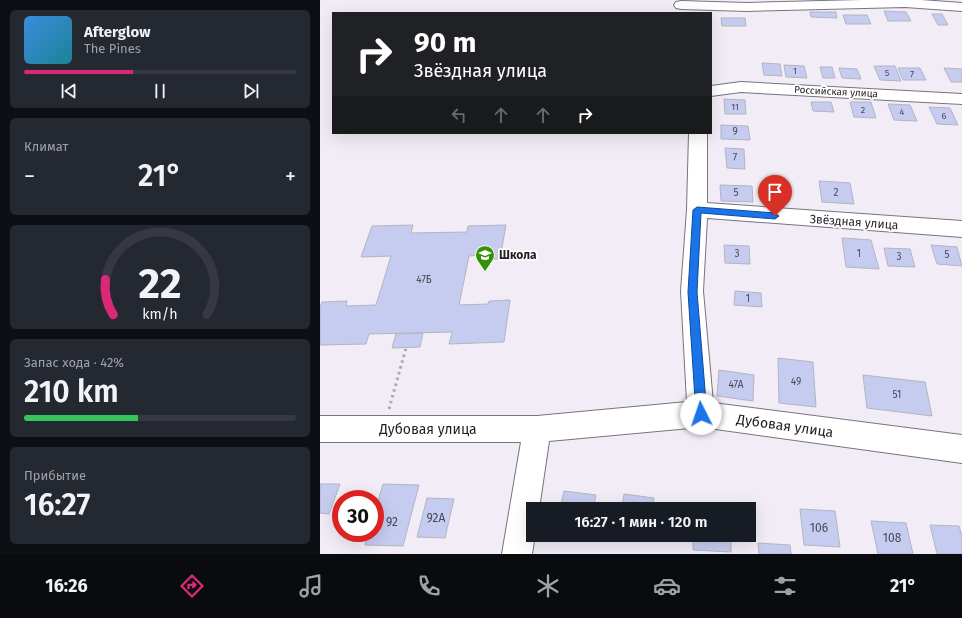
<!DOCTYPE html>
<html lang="ru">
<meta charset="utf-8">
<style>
:root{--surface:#171b24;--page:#242831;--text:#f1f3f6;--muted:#9ea1a6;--line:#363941;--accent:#db2777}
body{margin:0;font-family:"Fira Sans",sans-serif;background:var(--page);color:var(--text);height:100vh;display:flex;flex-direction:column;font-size:15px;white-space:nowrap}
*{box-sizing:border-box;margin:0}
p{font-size:13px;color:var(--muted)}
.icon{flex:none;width:22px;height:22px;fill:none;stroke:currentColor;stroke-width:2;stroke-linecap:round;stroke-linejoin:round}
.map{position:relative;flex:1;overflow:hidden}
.details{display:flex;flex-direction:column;gap:10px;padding:10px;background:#0d0f14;width:320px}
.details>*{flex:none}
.top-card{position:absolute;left:12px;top:12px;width:380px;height:122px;border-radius:0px;box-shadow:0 4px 16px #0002;background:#202124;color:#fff;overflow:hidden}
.speed{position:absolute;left:12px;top:490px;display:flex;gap:8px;font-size:20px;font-weight:700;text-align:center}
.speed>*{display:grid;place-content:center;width:52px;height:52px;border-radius:50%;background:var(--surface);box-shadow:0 4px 16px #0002;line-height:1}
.speed .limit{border:6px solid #d22;background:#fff;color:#111}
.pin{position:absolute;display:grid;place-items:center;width:34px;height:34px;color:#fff;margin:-41px -17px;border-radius:50% 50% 50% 0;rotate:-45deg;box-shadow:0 0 4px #0007}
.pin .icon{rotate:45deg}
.me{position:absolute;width:44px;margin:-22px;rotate:356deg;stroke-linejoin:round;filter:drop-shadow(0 0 3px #0008)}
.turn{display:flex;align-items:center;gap:14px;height:84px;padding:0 16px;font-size:18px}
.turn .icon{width:52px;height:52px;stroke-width:2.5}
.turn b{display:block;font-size:28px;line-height:34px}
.lanes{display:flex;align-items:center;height:38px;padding:0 16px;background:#0003;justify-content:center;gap:20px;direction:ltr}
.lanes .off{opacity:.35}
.big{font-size:30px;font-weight:600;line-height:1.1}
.details .card{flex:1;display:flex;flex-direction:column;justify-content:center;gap:6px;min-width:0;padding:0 14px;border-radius:6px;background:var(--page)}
.details .dial{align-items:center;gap:0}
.dial svg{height:104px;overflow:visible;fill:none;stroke:var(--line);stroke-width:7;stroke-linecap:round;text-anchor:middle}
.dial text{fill:var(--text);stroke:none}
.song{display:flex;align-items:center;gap:12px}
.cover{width:48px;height:48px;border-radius:6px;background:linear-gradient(135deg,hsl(210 70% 55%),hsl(190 70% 35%))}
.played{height:4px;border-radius:2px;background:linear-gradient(90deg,var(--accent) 40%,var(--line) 40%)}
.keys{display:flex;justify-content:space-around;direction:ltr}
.heat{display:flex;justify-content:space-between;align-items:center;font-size:22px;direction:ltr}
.charge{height:6px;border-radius:3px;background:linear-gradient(90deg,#34c759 42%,var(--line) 0)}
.trip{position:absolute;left:206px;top:502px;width:230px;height:40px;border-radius:0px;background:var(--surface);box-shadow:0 4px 16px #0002;font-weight:600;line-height:40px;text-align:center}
.menu{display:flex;height:64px;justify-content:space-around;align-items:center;background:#090b0e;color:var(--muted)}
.menu .icon{width:28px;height:28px}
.menu .selected{color:var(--accent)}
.menu b{font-size:18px;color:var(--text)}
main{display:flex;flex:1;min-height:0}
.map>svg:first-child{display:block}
.building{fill:#c6cbf0;stroke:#b3b5c1}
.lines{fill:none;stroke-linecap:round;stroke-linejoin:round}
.minor-casing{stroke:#79737d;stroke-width:2}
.path{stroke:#aca7af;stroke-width:3;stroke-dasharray:2.5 3.5;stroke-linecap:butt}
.minor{fill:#fff;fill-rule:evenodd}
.route{fill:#1a73e8;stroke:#114b97}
.labels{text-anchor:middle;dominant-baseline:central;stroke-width:3.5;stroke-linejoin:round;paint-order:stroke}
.far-number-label{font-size:9px;fill:#4a4956}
.far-street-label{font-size:10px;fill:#211e22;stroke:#fff}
.number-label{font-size:10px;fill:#4a4956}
.street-label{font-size:12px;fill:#211e22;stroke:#fff}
.poi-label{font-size:12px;font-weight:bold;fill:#211e22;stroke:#fff;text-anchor:start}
.near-number-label{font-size:12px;fill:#4a4956}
.near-street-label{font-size:14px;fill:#211e22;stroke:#fff}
</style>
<main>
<section class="details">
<div class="card">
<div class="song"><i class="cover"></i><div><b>Afterglow</b><p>The Pines</p></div></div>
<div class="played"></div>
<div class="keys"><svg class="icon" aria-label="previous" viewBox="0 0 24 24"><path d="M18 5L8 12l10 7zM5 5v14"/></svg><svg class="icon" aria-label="pause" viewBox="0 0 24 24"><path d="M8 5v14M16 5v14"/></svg><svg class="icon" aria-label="next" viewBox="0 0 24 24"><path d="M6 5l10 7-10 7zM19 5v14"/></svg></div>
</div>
<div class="card"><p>Климат</p>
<div class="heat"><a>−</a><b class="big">21°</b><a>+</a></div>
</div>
<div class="card dial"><svg viewBox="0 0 100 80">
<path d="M14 69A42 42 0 1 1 86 69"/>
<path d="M14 69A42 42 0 0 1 8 42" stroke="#db2777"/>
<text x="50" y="56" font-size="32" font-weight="700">22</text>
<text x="50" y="72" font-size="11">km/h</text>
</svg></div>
<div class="card"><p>Запас хода · 42%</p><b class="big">210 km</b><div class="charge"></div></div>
<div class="card"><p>Прибытие</p><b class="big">16:27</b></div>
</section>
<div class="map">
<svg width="642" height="554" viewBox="0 0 642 554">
<rect width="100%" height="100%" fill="#f2ecf6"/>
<g class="building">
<path d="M564,11L586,12L591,21H568Z"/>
<path d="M490,12H516L517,18L491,17Z"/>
<path d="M612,14H622L628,25H618Z"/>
<path d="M523,15H547L551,24H526Z"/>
<path d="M401,18H425L426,26H402Z"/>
<path d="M442,63L460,64L462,76L444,75Z"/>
<path d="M464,65L484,66L487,78L466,77Z"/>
<path d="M554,66H575L581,81L560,80Z"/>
<path d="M500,67H512L515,78H503Z"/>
<path d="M519,68L537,69L541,79L522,78Z"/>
<path d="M578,68H600L606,80H583Z"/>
<path d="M624,68L642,69V82H631Z"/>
<path d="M404,99L425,100L426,114H405Z"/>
<path d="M491,102H511L514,112L493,111Z"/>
<path d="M530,102H551L556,118L534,117Z"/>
<path d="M568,104L590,105L597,121L574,120Z"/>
<path d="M609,107L630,108L638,125L617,124Z"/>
<path d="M401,125L428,126L430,140L401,139Z"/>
<path d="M405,148L424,149L425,169L407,168Z"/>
<path d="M499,181L530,183L534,204L502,202Z"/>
<path d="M400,185L432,186L433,202L401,201Z"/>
<path d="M93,225L91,233L147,232L148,226L186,225L180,259H160L161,255L149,256L139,305L168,304L169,301L190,300L184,342L129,344L132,332L49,334L46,344L0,345V308L2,302L27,301L26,306L56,305L71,256L41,257L52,226Z"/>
<path d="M522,238L551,240L559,269L526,267Z"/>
<path d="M404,245L429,246L430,264L405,263Z"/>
<path d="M611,245L637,247L642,266L617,264Z"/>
<path d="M564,248L590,249L595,267L568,266Z"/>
<path d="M415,291L441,293L442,307L414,305Z"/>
<path d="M103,333L100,347L72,348L76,334Z"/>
<path d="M458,358L493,362L496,407L459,403Z"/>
<path d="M399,370L434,375L433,401L397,396Z"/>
<path d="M543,375L605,382L612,416L547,408Z"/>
<path d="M0,484H20L9,514L0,513Z"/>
<path d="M63,484L99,485L83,546L45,545L48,533H55V511Z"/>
<path d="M244,491L276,495L273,509H240Z"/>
<path d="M304,494L334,498L332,509H302Z"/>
<path d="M107,498L134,499L125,538L97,537Z"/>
<path d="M480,509L515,511L520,547L484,545Z"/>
<path d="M551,521L586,523L593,554H558Z"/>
<path d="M610,525L639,526L642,536V554H617Z"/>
<path d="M373,535H411V552L373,550Z"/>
<path d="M438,543L470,545L471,554H439Z"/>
</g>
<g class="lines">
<defs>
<g id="minor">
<path d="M541,0H601L642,3V11L585,7L427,11L361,9L356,8L354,5L356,2L361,1L427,3Z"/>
<path d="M421,82L642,94V104L421,92L391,96V86Z"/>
<path d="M369,133H387V203L642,221V237L387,218L383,291L393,403L642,435V463L381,427L229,441L219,509H213V535H215L212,554H182L201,442H0V416H217L367,402L361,291L367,210Z"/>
</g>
</defs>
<use href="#minor" class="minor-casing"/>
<path class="path" d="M69,409L86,348"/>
<use href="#minor" class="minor"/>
</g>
<path class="route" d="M377,207L455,213L459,216L455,219L381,213L377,292L387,414L385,418L381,420L377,418L376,414L368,292L373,210Z"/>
<defs>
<symbol id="school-pin" viewBox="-11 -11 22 30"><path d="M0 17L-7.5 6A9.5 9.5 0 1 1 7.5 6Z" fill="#349109" stroke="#fff"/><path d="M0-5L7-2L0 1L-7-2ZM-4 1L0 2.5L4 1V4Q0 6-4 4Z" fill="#fff"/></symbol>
</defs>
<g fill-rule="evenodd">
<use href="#school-pin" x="154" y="244" width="22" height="30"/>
</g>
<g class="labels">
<g class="far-number-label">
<text x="475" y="71">1</text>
<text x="567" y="73">5</text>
<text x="592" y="74">7</text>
<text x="415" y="107">11</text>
<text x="543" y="110">2</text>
<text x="582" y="112">4</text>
<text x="624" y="116">6</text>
</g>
<g class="far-street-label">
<text transform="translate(516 92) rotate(3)">Российская улица</text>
</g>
<g class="number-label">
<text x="415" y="132">9</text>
<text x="415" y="158">7</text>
<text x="416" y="193">5</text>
<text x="516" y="193">2</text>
<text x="417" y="254">3</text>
<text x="539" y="254">1</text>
<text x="627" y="255">5</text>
<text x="579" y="257">3</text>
<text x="104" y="280">47Б</text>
<text x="428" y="299">1</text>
<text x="476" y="382">49</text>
<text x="416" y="385">47А</text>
<text x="577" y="395">51</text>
</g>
<g class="street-label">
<text transform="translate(534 222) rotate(4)">Звёздная улица</text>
</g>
<g class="poi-label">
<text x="179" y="255">Школа</text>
</g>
<g class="near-number-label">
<text x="116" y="518">92А</text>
<text x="72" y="522">92</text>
<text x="499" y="528">106</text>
<text x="572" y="538">108</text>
</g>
<g class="near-street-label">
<text transform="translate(465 426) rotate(8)">Дубовая улица</text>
<text x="108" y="429">Дубовая улица</text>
</g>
</g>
</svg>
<div class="speed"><div class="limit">30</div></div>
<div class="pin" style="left:455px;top:216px;background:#d93025"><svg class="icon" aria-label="arrive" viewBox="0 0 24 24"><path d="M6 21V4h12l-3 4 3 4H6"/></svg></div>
<svg class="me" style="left:381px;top:414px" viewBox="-20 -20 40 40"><circle r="19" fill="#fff"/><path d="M0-13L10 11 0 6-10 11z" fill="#1a73e8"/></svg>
<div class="trip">16:27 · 1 мин · 120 m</div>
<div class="top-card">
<div class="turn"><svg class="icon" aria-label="right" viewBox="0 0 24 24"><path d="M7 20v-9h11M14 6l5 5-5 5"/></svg><div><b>90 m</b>Звёздная улица</div></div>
<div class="lanes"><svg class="icon off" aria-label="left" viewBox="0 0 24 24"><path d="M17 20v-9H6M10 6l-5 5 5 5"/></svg><svg class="icon off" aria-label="ahead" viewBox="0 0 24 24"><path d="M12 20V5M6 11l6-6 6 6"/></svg><svg class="icon off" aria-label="ahead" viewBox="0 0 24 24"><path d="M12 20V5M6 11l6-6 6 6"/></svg><svg class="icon" aria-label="right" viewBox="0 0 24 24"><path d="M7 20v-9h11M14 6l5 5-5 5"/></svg></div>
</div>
</div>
</main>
<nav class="menu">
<b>16:26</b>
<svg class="icon selected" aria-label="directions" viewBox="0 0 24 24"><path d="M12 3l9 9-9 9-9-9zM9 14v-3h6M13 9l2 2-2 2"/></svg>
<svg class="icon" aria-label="music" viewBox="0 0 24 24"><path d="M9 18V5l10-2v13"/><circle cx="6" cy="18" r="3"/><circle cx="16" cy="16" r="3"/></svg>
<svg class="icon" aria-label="phone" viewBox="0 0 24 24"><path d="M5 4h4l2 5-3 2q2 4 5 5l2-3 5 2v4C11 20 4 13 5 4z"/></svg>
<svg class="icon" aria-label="climate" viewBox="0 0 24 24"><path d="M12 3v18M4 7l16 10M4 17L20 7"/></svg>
<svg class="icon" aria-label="car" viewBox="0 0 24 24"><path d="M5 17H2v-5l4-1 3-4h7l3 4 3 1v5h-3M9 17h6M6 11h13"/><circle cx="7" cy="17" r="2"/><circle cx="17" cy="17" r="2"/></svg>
<svg class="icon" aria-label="filters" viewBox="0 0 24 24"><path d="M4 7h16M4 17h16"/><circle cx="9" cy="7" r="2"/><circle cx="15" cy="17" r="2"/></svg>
<b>21°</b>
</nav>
